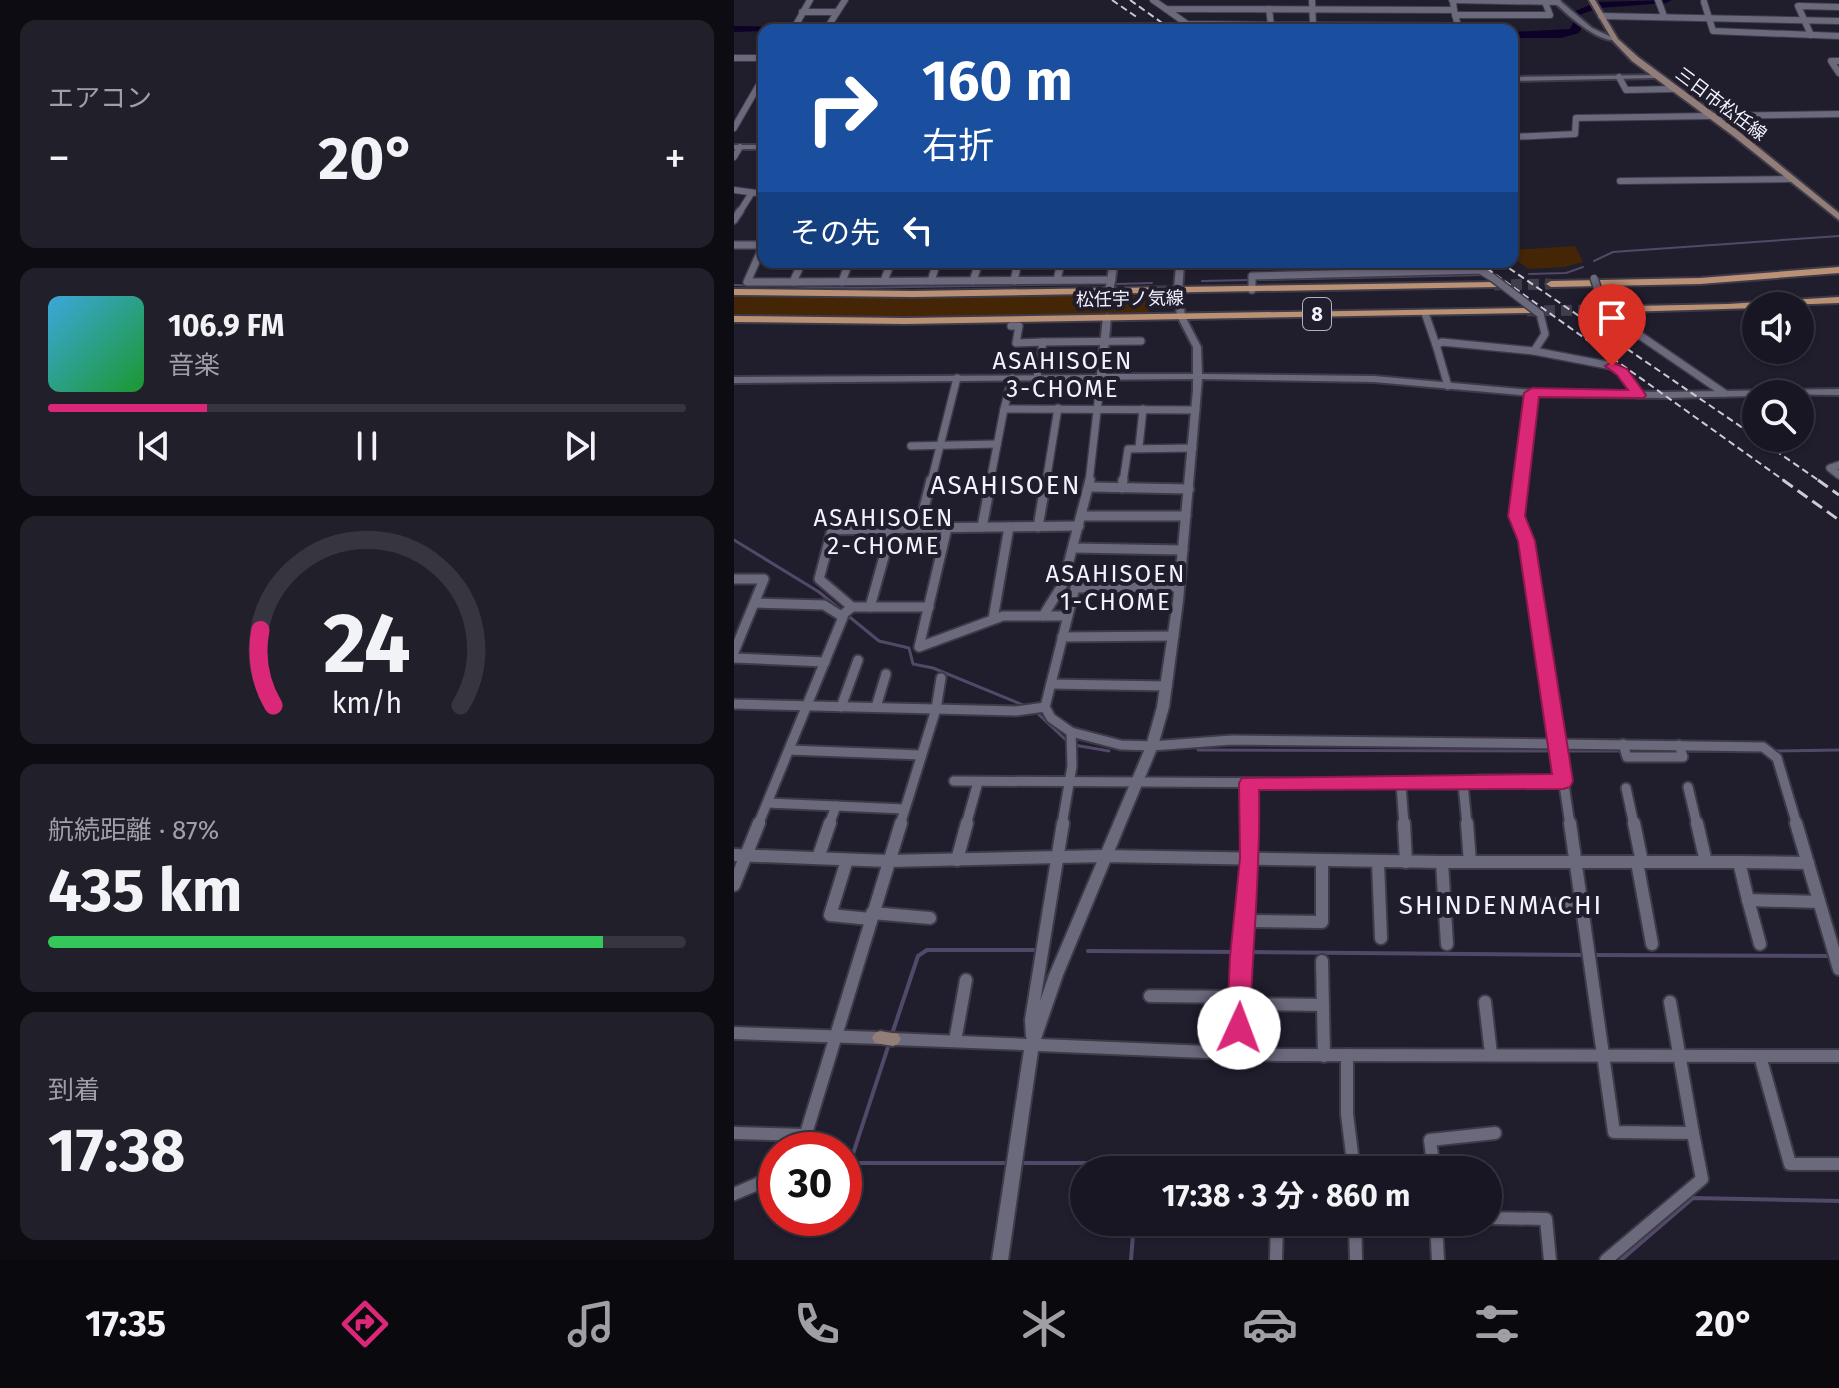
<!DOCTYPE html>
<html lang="ja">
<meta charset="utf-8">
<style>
:root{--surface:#181622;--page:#211f2a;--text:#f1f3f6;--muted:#9f9fa5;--line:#363540;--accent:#db2777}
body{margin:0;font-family:"Fira Sans","Noto Sans JP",sans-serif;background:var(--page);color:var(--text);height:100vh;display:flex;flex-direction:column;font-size:30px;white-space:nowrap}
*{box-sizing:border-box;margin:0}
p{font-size:26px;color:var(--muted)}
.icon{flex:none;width:44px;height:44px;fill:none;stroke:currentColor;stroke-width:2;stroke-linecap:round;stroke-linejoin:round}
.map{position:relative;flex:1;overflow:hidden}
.sheet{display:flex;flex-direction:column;gap:20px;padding:20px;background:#0d0c13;width:734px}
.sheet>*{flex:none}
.banner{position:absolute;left:24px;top:24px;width:760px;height:244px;border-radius:16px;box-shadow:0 2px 6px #0004,0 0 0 2px var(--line);background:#1a4fa0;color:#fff;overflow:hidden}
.tools{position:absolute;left:1008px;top:292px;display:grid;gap:16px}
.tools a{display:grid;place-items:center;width:72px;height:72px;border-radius:50%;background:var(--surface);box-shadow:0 2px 6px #0004,0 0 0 2px var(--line);font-size:40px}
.speed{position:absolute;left:24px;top:1132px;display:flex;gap:16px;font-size:40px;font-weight:700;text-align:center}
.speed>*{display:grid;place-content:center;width:104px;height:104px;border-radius:50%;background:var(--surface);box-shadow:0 2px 6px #0004,0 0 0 2px var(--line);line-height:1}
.speed .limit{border:12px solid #d22;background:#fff;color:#111}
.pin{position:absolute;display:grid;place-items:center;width:68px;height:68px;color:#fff;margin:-82px -34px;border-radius:50% 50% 50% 0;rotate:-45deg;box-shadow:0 0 8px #0007}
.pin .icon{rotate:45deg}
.me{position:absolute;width:88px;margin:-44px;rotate:2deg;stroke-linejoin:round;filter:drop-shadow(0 0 6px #0008)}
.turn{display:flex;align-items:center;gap:28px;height:168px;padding:0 32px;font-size:36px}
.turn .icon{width:104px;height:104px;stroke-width:2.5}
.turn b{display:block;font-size:56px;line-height:68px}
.then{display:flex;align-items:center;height:76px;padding:0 32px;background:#0003;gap:16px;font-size:30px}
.big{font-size:60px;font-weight:700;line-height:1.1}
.sheet .tile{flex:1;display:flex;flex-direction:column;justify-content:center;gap:12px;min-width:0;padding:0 28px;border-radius:16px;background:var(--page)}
.sheet .dial{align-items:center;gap:0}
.dial svg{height:208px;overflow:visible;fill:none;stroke:var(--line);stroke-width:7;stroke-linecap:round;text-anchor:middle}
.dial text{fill:var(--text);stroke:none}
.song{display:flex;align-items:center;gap:24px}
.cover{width:96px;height:96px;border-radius:12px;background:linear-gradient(135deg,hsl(200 70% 55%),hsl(130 70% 35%))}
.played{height:8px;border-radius:4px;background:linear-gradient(90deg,var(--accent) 25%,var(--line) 25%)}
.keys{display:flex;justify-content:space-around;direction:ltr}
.heat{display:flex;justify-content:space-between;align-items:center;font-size:44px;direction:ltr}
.charge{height:12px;border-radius:6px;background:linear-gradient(90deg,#34c759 87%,var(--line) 0)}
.trip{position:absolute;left:336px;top:1156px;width:432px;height:80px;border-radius:40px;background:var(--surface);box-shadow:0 2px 6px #0004,0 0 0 2px var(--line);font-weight:700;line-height:80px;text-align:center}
.tabs{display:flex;height:128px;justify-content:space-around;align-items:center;background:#0a090e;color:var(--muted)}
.tabs .icon{width:56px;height:56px}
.tabs .on{color:var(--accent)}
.tabs b{font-size:36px;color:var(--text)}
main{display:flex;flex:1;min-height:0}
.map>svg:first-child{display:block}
.green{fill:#442506}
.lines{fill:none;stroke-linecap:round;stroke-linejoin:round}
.stream-far2{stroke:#524968;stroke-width:2}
.stream-far1{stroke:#524968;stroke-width:3}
.stream{stroke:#524968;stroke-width:4}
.river{fill:#0d0128;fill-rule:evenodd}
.primary-tunnel{stroke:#403d4c;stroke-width:11;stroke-dasharray:11 6;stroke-linecap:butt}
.minor-far3-casing{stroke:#3d3b48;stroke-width:8}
.minor-far2-casing{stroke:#3d3b48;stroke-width:10}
.minor-far1-casing{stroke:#3d3b48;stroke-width:13}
.minor-casing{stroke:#3d3b48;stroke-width:16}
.tertiary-casing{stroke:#3d3b48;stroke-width:4}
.secondary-casing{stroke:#3d3b48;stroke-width:4}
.primary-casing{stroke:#3d3b48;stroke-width:4}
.minor-far3{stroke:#6b697c;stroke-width:6}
.minor-far2{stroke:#6b697c;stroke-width:7}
.minor-far1{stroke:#6b697c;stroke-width:9}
.minor{stroke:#6b697c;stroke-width:12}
.tertiary{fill:#6b697c;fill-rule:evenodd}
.secondary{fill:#927d78;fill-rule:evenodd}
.primary{fill:#ba9175;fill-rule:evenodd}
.rail-far1{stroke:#cbcad5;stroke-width:2;stroke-dasharray:7 4;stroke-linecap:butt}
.rail{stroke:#cbcad5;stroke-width:3;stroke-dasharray:12 6;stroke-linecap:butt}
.minor-bridge-casing{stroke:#3d3b48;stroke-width:10;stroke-linecap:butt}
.minor-bridge{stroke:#6b697c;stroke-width:7}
.route{fill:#db2777;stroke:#8e194d;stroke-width:2}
.labels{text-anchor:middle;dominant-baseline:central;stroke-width:8;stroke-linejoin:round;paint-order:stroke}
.far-street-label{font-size:18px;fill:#f3f2fd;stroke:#201d2d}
.shield{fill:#201d2d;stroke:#b4b2bf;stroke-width:2}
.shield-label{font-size:20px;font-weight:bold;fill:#f3f2fd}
.neighbourhood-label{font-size:24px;letter-spacing:2px;fill:#f3f2fd;stroke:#201d2d}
.quarter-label{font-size:26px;letter-spacing:2px;fill:#f3f2fd;stroke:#201d2d}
</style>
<main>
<section class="sheet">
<div class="tile"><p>エアコン</p>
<div class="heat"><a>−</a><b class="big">20°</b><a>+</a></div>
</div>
<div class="tile">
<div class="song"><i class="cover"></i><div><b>106.9 FM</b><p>音楽</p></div></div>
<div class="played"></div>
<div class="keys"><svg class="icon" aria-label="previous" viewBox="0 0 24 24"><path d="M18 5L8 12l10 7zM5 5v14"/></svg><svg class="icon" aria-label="pause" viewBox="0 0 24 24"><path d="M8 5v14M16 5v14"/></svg><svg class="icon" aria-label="next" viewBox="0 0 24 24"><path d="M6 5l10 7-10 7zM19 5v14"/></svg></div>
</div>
<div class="tile dial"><svg viewBox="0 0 100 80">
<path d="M14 69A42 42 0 1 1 86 69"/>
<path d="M14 69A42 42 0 0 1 9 40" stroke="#db2777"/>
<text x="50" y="56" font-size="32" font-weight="700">24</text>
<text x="50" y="72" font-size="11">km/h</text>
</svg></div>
<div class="tile"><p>航続距離 · 87%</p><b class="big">435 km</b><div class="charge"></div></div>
<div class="tile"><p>到着</p><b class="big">17:38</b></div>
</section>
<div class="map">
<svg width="1105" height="1260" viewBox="0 0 1105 1260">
<rect width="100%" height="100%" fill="#201d2d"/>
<g class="green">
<path d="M841,246L849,262L831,267L794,269L778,256V250Z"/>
<path d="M0,296H410L416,314L215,318L0,316Z"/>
</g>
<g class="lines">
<g class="stream-far2">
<path d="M860,261L879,252L1105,236"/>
<path d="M795,274L832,273L849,267"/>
<path d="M524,280L749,275"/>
<path d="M468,281L515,280"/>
<path d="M383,284L418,283"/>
<path d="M0,285L115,288L369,284"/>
</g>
<g class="stream-far1">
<path d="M0,540L85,592L145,641L175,648L179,664L199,668L294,707"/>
<path d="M301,711L333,741"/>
<path d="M340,745L375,751"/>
<path d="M464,750L821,751"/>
<path d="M829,751H989"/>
<path d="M1037,751L1105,750"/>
</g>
<g class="stream">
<path d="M354,951L505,952"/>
<path d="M513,952L849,955"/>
<path d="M857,955L1097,956"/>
<path d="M157,1037L184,956L193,950H301"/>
<path d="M155,1044L116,1163H276"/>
<path d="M287,1163H406L405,1170"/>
<path d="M397,1260L400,1222"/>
<path d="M887,1260L959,1198L1105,1201"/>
</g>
<g class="river">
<path d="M938,0L932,3L865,8L842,16L836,13L863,2Z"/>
<path d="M844,20L850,23L845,33L827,38H778V32L836,29L840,21Z"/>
<path d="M0,26L61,27L67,30L0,32Z"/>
</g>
<g class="primary-tunnel">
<path d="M760,285L817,284"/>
<path d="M793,311L856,310"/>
</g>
<defs>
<g id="minor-far3">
<path d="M419,0L432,9L720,10L719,2"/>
<path d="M718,0L824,2"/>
<path d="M924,0L930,16"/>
<path d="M970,2L979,31L1105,36"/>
<path d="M432,9L453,24L537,25L535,9"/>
<path d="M68,12H103"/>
<path d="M721,15H816L811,2"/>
<path d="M867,16L1105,21"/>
<path d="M537,25H579L578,0"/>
<path d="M579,25L724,26L720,10"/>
<path d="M60,28H93L111,0"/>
<path d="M59,30L76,0"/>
<path d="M1077,35L1064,6L1105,7"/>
<path d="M0,58H30"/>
<path d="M1105,61H1097L1105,73"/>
<path d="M885,77L892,90L940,89"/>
<path d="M0,128L30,76"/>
<path d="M778,137L841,134L842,118L1105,114"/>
<path d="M0,157L6,147"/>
<path d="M886,181L1058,179"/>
<path d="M0,190L30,194"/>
<path d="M5,213L17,194"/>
</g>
<g id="minor-far2">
<path d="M0,220L6,211"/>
<path d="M30,244L13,282H59"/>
<path d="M0,245H30"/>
<path d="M68,262L59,282L378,280"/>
<path d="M323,280L327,262"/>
<path d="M150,281L157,262"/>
<path d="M197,281L203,262"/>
<path d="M239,281L245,262"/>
<path d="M280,281L284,262"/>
<path d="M108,282L115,262"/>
<path d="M518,290V276L746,270L759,278"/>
<path d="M691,313L702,345"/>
<path d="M876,315L990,393"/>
<path d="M277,326H285L282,343L309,342"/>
<path d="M800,351L811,334L806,314"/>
<path d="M303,377L309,342L407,341"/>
<path d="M714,386L702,345L708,342L800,351L878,366L888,372L905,395"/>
<path d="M270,409L278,378"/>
<path d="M177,446L263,444"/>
<path d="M405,447L409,409"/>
<path d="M1105,465L1096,468L1105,475"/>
<path d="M197,482L223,378"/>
<path d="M256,482L270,409L462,410"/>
<path d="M312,482L324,408"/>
<path d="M355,482L367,376"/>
<path d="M389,482L394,449L459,448"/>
<path d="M787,482L798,393"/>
</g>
<g id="minor-far1">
<path d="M197,480L185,528L345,526"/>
<path d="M357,487L455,489"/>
<path d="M388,488L389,480"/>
<path d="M350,516H452"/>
<path d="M248,527L257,480"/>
<path d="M304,527L312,480"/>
<path d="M213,528L185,647L269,616H332"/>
<path d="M340,548L449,550"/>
<path d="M0,579H30L0,652"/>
<path d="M21,603L90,605L109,617L24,825"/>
<path d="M118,607H195"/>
<path d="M136,607L158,528"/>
<path d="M107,616L118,607L85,579L98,530L185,528"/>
<path d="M309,616L329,584L356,480"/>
<path d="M259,619L275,527"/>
<path d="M328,637L440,636"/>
<path d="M0,658L91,662"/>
<path d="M317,684L433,686"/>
<path d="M0,704L282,711L311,707"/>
<path d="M107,707L124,660"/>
<path d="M142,707L152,674"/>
<path d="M337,732L387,745L418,746L498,740L824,744L792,541L783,516L787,480"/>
<path d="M889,744L893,757H949L945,745"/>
<path d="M55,750L187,755"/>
<path d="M220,781L729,784L733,825"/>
<path d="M515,783V825"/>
<path d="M667,784L670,825"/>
<path d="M729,784L743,780L829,781"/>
<path d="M954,787L963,825"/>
<path d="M892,788L900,825"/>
<path d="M34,803L170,809"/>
<path d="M95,825L102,806"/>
<path d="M166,825L202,709L207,678"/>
<path d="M232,825L244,782"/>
<path d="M328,825L338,766L337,732L317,718L311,707L341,588L445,587"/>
<path d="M836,825L824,744L1029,747L1043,758L1063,825"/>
</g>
<g id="minor">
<path d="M670,823L672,862"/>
<path d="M733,823L736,862"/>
<path d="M836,823L880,1132L959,1133L968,1179L872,1260"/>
<path d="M900,823L908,862"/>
<path d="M963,823L972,862"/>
<path d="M1062,823L1105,969"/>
<path d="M0,855L154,861L370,856L708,862H1005L1014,900L1085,902"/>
<path d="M84,858L96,823"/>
<path d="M113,860L96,915L136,919"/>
<path d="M223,860L233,823"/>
<path d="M644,862L647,938"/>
<path d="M708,862L713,944"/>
<path d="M903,862L918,944"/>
<path d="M1005,862L1074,863"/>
<path d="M0,885L25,823"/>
<path d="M1014,900L1026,944"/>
<path d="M783,905L848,906"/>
<path d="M138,913L196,918"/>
<path d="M510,921L588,922V860"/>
<path d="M588,961L590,1056"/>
<path d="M416,996L506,997"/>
<path d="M751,1002L757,1054"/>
<path d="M936,1002L959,1133"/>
<path d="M506,1004L589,1005"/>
<path d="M298,1036L297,1020L329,823"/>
<path d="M221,1041L232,980"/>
<path d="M504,1053L515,823"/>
<path d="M613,1055V1114L620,1170"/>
<path d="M1026,1056L1056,1164H1105"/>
<path d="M0,1133L71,1135"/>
<path d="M67,1150L167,823"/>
<path d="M700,1170L696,1140L761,1133"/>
<path d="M0,1194L42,1176"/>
<path d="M754,1218L812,1219L816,1260"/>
<path d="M621,1222L622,1260"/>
<path d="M702,1222L704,1260"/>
<path d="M542,1260L543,1222"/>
</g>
<g id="tertiary">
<path d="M818,0H825L858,28L884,40C865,44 832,14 818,0Z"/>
<path d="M925,75V77L923,78L778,81V77Z"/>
<rect x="0" y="145" width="30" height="4"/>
<path d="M376,262H384L379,292L375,295L371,292Z"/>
<path d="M437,262H447L450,265L448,291L451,316L467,347L468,374L640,376L798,390L930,392L1105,389V395L1022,394V396L930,398L798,396L640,382L468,379L449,601L435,707L424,746L329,975L307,1039L544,1049L1105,1050V1062L544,1061L304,1051L274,1260H258L290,1050L159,1045L154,1043L152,1040L151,1042L146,1044L0,1039V1027L146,1032L151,1034L153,1037L154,1035L159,1033L293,1039L315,975L412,746L423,707L439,601L459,390V379L0,383V377L363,375L369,317L373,314L377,317L372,374H459V347L443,316L440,291L442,266Z"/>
</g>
<g id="secondary">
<path d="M855,0H861L884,39L904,57L1004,131L1105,213V220L998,135L898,61L879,41Z"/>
<path d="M146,1031L164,1034L167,1039L164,1044L159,1046L141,1043L138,1038L141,1033Z"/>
</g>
<g id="primary">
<path d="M1105,267V273L966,284L817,287L812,284L817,281L966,278Z"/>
<path d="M760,282L765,285L764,287L179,297L0,295V289L179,291Z"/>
<path d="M1105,297V303L1022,306V308L856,313L851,310L856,307L994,304Z"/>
<path d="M793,308L797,309V313L171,324L0,322V316L171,318Z"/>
</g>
</defs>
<use href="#minor-far3" class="minor-far3-casing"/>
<use href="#minor-far2" class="minor-far2-casing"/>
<use href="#minor-far1" class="minor-far1-casing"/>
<use href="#minor" class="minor-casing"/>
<use href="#tertiary" class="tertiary-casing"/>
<use href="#secondary" class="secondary-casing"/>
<use href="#primary" class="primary-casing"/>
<use href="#minor-far3" class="minor-far3"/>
<use href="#minor-far2" class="minor-far2"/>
<use href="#minor-far1" class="minor-far1"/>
<use href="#minor" class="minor"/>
<use href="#tertiary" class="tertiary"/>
<use href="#secondary" class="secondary"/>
<use href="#primary" class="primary"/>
<g class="rail-far1">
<path d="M378,0L404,18"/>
<path d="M396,0L438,30"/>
<path d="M744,262L1052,482"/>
<path d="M766,262L1022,437"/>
<path d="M1023,438L1087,482"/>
</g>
<g class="rail">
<path d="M1049,480L1105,520"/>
<path d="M1084,480L1105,495"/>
</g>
<defs>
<g id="minor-bridge">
<path d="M759,278L806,314"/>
<path d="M860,278L871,311L876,315"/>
</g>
</defs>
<use href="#minor-bridge" class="minor-bridge-casing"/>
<use href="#minor-bridge" class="minor-bridge"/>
</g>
<path class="route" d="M878,362L893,369L912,395L910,398L805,397L791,516L801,541L839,781L836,787L829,789L525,790C527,870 518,948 516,1028L513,1035L505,1038L497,1035L493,1028L496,957L506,858L505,783L508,778L818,774L784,541L774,516L790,393L798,388L894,390L883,375L871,366Z"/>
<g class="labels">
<g class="far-street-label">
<text transform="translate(987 104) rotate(37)">三日市松任線</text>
<text transform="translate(396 299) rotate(-1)">松任宇ノ気線</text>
</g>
<rect class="shield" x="569" y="298" width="28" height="32" rx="6"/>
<g class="shield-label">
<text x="583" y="314">8</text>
</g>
<g class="neighbourhood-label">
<text x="329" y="361">ASAHISOEN<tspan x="329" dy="28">3-CHOME</tspan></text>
<text x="150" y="518">ASAHISOEN<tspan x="150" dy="28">2-CHOME</tspan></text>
<text x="382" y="574">ASAHISOEN<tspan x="382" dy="28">1-CHOME</tspan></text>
</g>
<g class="quarter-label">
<text x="272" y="485">ASAHISOEN</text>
<text x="767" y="905">SHINDENMACHI</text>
</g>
</g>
</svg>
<div class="tools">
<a><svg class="icon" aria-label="sound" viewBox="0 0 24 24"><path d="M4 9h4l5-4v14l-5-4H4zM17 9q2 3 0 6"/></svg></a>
<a><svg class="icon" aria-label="search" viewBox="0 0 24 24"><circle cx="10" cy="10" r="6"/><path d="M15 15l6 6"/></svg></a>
</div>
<div class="speed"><div class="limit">30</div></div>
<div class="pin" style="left:878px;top:366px;background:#d93025"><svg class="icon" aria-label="arrive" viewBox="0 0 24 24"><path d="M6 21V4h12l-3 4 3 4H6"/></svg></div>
<svg class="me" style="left:505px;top:1028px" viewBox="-20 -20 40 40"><circle r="19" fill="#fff"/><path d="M0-13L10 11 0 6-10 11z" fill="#db2777"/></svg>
<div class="trip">17:38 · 3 分 · 860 m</div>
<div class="banner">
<div class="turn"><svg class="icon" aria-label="right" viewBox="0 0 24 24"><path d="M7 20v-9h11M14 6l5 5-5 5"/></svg><div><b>160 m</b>右折</div></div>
<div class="then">その先<svg class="icon" aria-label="left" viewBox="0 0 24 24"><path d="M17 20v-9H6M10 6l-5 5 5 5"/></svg></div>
</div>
</div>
</main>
<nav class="tabs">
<b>17:35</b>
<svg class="icon on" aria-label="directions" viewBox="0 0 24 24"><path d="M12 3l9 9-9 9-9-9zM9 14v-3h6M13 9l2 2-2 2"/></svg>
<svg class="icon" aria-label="music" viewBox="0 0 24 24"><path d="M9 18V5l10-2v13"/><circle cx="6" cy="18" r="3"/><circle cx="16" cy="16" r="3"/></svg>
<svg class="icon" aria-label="phone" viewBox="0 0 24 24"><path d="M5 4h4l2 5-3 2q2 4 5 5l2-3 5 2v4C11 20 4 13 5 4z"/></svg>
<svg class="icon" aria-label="climate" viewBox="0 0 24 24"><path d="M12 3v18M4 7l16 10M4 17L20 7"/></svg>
<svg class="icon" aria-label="car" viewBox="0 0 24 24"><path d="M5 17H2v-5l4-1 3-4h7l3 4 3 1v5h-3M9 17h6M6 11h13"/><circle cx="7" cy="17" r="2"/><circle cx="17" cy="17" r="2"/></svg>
<svg class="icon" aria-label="filters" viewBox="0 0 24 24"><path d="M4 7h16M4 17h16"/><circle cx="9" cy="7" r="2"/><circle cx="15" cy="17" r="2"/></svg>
<b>20°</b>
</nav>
